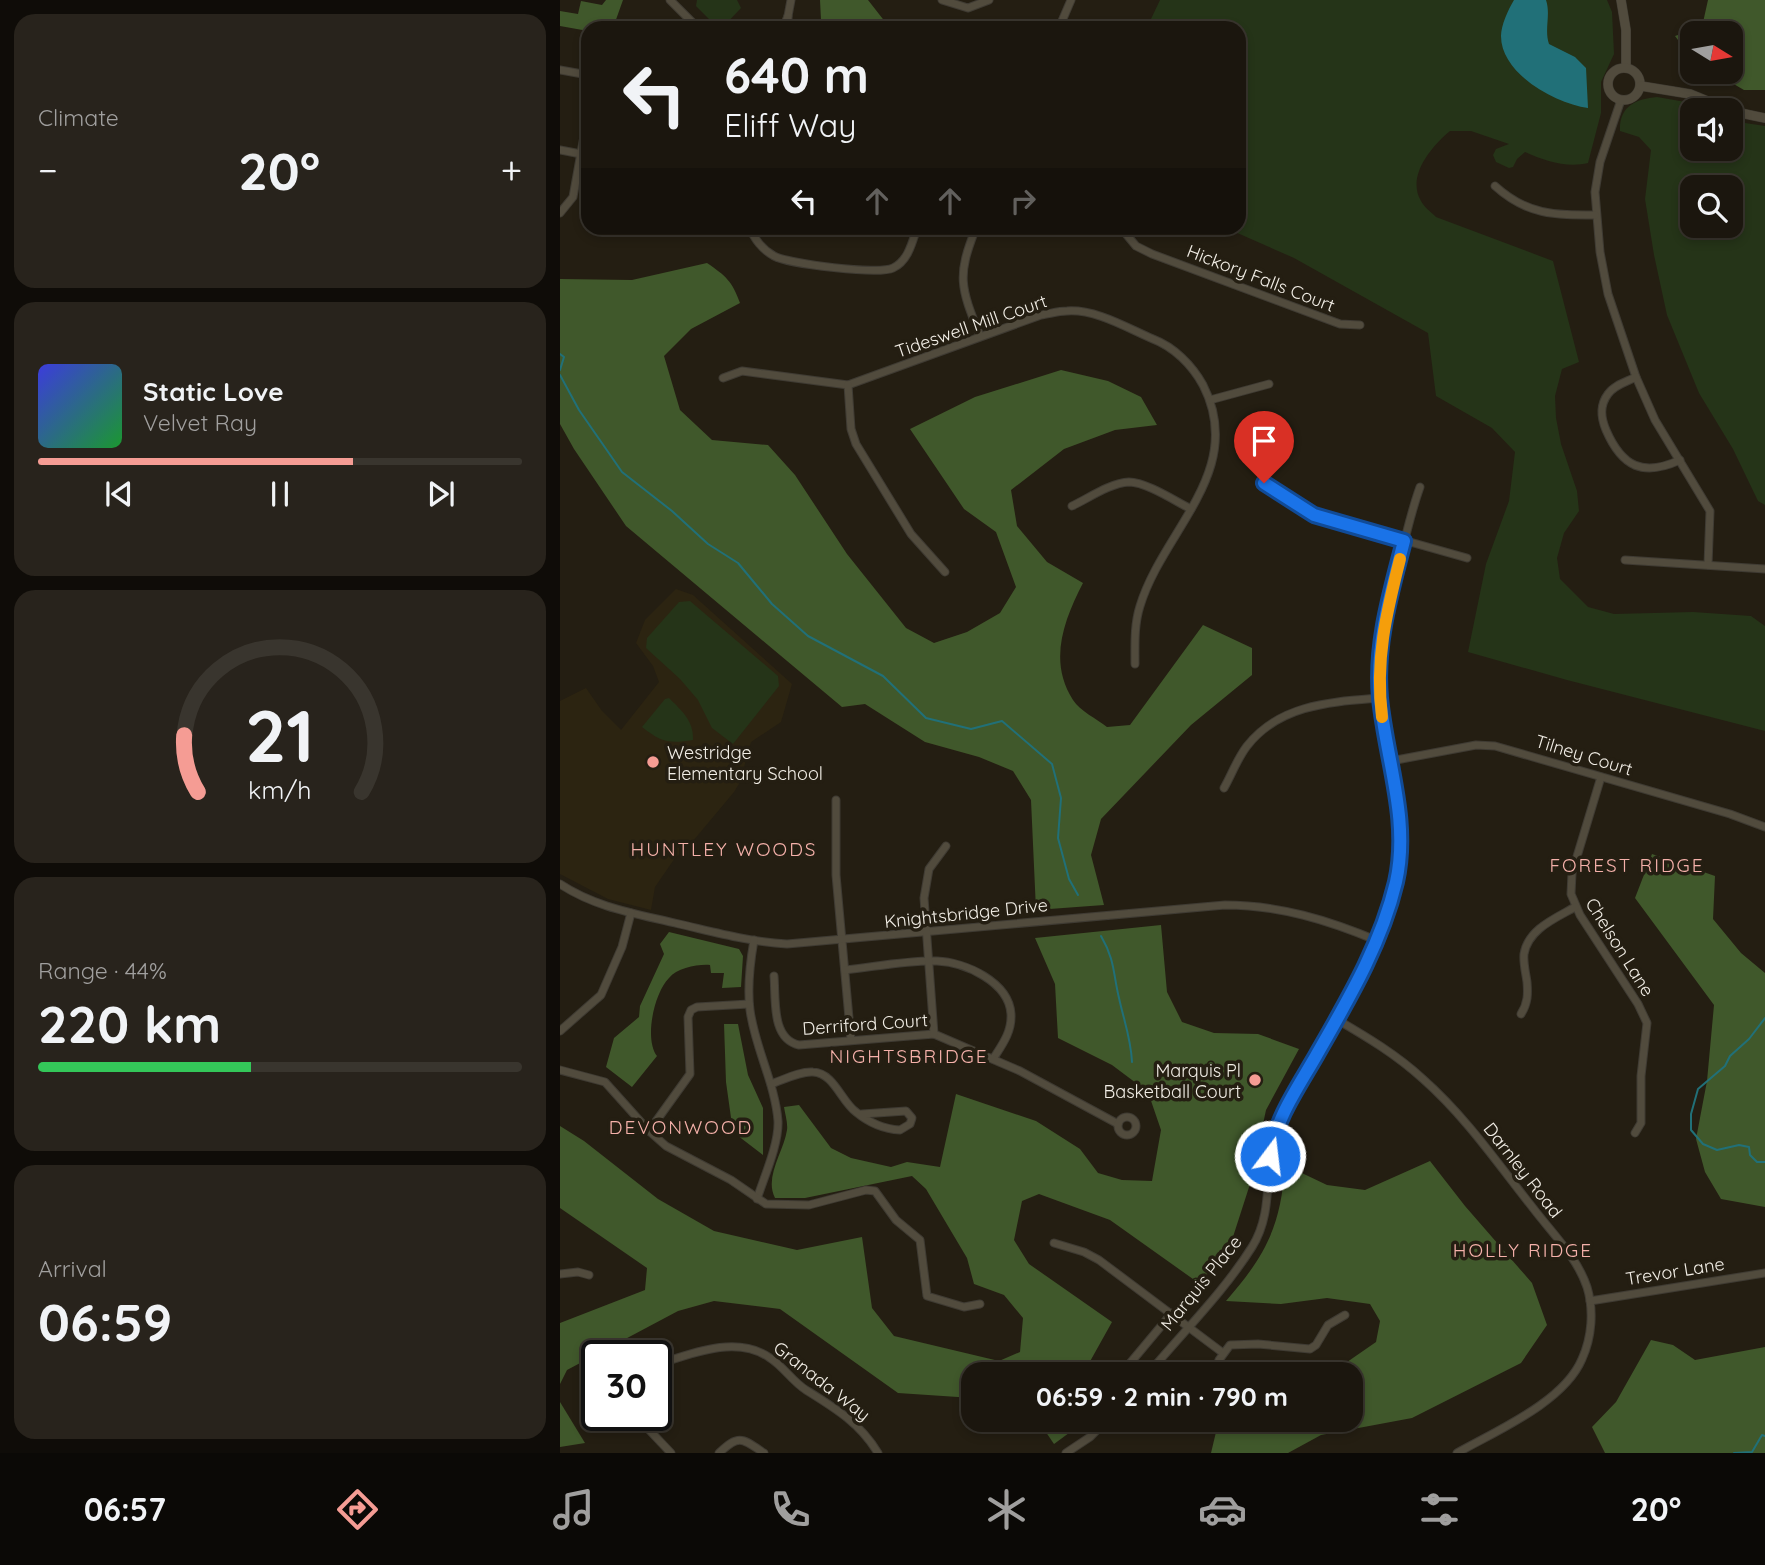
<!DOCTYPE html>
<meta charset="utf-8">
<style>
:root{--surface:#1b160e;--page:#28231c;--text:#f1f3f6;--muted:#a09f9e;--line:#39352e;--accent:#f59c94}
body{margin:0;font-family:Quicksand,sans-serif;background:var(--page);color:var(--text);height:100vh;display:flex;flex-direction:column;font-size:26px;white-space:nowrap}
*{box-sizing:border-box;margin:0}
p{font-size:23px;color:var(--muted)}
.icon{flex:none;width:38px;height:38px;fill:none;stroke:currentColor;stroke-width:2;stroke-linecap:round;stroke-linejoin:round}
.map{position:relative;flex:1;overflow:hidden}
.drawer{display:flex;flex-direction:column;gap:14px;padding:14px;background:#0f0c08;width:560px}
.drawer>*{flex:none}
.top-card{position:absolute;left:21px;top:21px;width:665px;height:214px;border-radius:21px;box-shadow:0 4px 10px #0003,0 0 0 2px var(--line);background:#1b160e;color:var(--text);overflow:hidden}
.needle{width:46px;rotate:101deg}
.fabs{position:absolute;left:1120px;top:21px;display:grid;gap:14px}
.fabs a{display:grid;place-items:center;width:63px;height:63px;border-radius:14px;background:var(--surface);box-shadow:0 4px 10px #0003,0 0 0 2px var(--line);font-size:35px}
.speed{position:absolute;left:21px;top:1340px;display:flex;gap:14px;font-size:35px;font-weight:700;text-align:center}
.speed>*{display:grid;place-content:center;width:91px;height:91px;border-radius:50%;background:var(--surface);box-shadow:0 4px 10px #0003,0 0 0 2px var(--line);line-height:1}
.speed .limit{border:4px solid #111;border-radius:10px;background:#fff;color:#111}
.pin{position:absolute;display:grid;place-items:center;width:60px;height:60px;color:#fff;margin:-72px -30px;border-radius:50% 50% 50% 0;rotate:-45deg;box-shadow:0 0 7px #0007}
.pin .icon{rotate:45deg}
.me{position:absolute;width:77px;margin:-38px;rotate:15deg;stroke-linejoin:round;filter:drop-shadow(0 0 5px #0008)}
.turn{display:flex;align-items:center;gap:24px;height:147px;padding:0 28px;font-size:32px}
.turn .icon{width:91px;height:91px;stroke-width:2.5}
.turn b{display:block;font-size:49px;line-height:60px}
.lanes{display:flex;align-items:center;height:66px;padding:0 28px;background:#0003;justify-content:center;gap:35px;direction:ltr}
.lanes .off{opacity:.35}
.big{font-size:52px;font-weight:700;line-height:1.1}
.drawer .widget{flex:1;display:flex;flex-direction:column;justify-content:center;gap:10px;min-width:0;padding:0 24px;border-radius:21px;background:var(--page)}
.drawer .dial{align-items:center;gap:0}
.dial svg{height:182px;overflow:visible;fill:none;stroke:var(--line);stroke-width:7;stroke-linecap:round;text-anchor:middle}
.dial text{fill:var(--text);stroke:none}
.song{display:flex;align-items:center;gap:21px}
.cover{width:84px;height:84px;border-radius:10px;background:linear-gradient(135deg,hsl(240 70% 55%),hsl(130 70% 35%))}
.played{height:7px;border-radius:4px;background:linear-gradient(90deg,var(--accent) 65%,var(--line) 65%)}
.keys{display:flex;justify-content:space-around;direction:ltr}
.heat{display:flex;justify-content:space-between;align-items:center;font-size:38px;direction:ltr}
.charge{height:10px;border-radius:5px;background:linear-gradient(90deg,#34c759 44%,var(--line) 0)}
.trip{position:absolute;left:401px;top:1362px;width:402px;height:70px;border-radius:21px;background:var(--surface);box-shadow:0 4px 10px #0003,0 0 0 2px var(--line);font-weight:700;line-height:70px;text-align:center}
.dock{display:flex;height:112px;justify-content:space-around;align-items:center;background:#0b0906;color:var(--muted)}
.dock .icon{width:49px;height:49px}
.dock .selected{color:var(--accent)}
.dock b{font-size:32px;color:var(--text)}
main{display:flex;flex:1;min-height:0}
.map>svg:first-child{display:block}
.built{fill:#2c2411}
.green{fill:#253418;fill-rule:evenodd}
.forest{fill:#40582b}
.water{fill:#217078}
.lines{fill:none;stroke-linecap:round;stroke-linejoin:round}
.stream{stroke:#217078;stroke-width:2}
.minor-casing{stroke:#3f3b33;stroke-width:9}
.tertiary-casing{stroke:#3f3b33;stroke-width:10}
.minor{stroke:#514b3d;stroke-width:7}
.tertiary{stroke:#514b3d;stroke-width:9}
.route-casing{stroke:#114b97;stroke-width:18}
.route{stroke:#1a73e8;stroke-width:12}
.slow{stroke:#f59e0b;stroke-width:12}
.poi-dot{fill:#f59c94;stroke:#241e12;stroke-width:2.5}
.labels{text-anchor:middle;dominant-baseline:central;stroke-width:7;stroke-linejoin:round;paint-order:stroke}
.street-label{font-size:18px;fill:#f2eee6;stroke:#241e12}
.poi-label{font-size:18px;fill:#f2eee6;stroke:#241e12;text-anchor:start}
.neighbourhood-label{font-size:19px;letter-spacing:2px;fill:#f5b1aa;stroke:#241e12}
</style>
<main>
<section class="drawer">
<div class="widget"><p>Climate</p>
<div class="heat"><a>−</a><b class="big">20°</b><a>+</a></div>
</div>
<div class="widget">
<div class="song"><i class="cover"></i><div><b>Static Love</b><p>Velvet Ray</p></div></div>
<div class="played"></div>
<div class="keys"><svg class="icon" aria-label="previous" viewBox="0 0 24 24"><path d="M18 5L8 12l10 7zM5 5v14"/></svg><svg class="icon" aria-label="pause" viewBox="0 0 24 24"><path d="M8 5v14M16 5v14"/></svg><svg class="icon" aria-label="next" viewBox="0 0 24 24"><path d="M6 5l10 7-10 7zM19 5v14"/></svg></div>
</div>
<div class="widget dial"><svg viewBox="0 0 100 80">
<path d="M14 69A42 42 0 1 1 86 69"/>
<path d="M14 69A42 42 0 0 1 8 44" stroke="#f59c94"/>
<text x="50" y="56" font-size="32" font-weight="700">21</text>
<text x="50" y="72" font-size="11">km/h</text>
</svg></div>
<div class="widget"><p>Range · 44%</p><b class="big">220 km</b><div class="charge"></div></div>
<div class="widget"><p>Arrival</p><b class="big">06:59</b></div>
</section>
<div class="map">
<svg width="1205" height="1453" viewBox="0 0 1205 1453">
<rect width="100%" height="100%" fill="#241e12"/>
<path class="built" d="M116,589L133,595L232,684L221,722L191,742L180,782L174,792L128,847L115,858L95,887L91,910L48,899L0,874V701L26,688L42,711L61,730L99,682L93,666L76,643L85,620Z"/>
<g class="green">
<path d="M137,0H177L181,8L162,28H158L136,6Z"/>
<path d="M600,0H1047L1052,12L1054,54L1041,82V113L1028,163C1007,168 985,161 965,152L957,159L953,167L949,168L936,162L933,155L936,149L949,144L911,131H890C872,146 846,176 861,201C864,207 871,212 876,217L993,261L1019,362L1002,369L995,396L996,418L1001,444L1017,491L1019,511L1004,533L997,558L1000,579L1028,607L1054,614L1133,612L1191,616L1205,626V731L1007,680L908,652L926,564L949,501L955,452L932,428L876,396L868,333L734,258L666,228H679V28H543L591,19Z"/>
<path d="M1097,97L1137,104L1152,110H1132V149H1171V118L1185,123L1205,126V505L1198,501L1173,449L1139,393L1107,315L1094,255L1085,199L1091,150L1079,137L1060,131C1059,106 1076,99 1097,97ZM1132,187H1171V226H1132Z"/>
<path d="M130,601L218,676L219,686L173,744L152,728L138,700L120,679L86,648L87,638L119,602Z"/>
<path d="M109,698C122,711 134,721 133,740C109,744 101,742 82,727L105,699Z"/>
</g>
<g class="forest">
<path d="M46,0H63L53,28H28V31L0,26V11L18,14L21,1L42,5Z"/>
<path d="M260,0H308L326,23L334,28H269L261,20Z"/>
<path d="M1148,0H1205V90H1184L1153,72H1171V33H1132V59L1115,36L1142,27Z"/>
<path d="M147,263C166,276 172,281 180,303L131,329L104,356L120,410L152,440L208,445L235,475L287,554L346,628L374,643L407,632L440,613L456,587L436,532L404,509L350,429L415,397L501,370L548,381L581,397L597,425L555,430L504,449L451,490L457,526L487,562L523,583C504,620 488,661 513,700C520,711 537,719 547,727L570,725L643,625L692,648V675L631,725L541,819L531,855L544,905L476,910L471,800L453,771L419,757L365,742L305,704L282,707L66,526L14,449L0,424V279L72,280Z"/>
<path d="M1092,854L1155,876L1153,919L1181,953L1205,973V1207L1161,1199L1145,1172L1136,1139L1147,1081L1154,1005L1075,898Z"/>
<path d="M601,925L607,992L622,1022L654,1033L698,1034L739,1049L706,1110L691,1181L671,1243L640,1284L550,1220L479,1194L462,1201L454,1240L469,1264L552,1322L528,1365L531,1374H413V1398L338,1393L220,1309L154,1301L118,1311L7,1370L0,1384V1323L85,1290L87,1268L0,1208V1126L24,1141L98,1199L154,1231L237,1250L302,1237L312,1308L334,1336L439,1361L460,1352L463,1318L444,1295L414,1284L407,1258L366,1189L352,1176L245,1198H215C204,1177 224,1151 227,1130C228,1123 225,1114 224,1107L239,1105L271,1148L291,1158L331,1167L347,1162L380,1167L396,1094L476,1121L520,1149L538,1173L562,1180L592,1181L601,1130L588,1092L552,1065L498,1038L495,984L475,938Z"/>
<path d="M109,932L179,949L183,956L181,987L162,988L164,973H151L150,965C138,964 117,968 109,978C94,993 84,1039 97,1056L72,1087L46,1067L54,1038L79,1017L80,1006L104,954L100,944Z"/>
<path d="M164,1024H178L188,1075L203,1108V1155L173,1132L166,1082Z"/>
<path d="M870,1161L905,1206L972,1283L987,1325L961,1363L852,1418L761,1435L728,1453H651L656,1432L689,1423L691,1419H791V1374H708L711,1365L777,1369L816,1342L820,1321L810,1304L767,1298L721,1304L666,1301C706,1255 721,1226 725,1165L767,1185L805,1190Z"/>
<path d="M1091,1340L1113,1345L1135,1360L1205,1347V1453H1045L1032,1427L1056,1402Z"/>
<path d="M0,1402L25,1443L0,1447Z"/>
<path d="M477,1419H528L494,1444Z"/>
</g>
<path class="water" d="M954,0H986C991,15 984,29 989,44L1015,57L1026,68L1028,108C996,104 941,74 941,36C941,25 948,10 954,0Z"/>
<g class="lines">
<g class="stream">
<path d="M0,354L4,357L0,370"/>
<path d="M0,375L19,410L62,472L112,511L148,544L178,563L212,604L248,636L323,676L366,718L411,729L442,721L492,764L501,798L498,838L509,879L518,895"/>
<path d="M541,936C555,960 553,973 559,998C564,1021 571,1039 572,1062"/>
<path d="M1205,1018L1189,1039L1170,1056L1165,1066L1138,1089L1131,1114V1130L1143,1144L1157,1150L1179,1145L1189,1147L1190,1155L1197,1162H1205"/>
<path d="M1174,1453L1192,1452L1202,1435L1205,1436"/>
</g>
<defs>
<g id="minor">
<path d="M110,0L138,28"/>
<path d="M382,0L408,8L429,0"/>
<path d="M228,16L231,0"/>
<path d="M223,28L228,16V28"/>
<path d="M499,28L511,0"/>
<path d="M0,70L28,75"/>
<path d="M1061,100L1040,162L1035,192L1040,252L1048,294L1076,377L1095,420L1150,511L1148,565"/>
<path d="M0,150L21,154"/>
<path d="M935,186C967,215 994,215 1035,215"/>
<path d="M0,213L13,197L28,114"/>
<path d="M190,228C194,239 203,250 214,256C229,264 319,275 333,268C348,261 352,243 357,228"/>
<path d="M416,228C396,277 401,288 420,336"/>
<path d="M561,228L576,246L592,254L780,324L800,325"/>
<path d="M1076,377C1066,382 1054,385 1048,394C1039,406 1041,418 1046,430C1062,467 1083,477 1120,460"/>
<path d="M163,378L182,371L288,385L481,315C489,314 498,311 507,311C536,309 567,328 593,339C614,347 632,365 643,385C687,471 603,530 580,606C574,625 575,644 575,664"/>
<path d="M288,385L291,429L296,444L351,534L385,572"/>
<path d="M650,400L709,384"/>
<path d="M704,483L754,515L907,558"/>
<path d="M512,506C529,498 550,483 569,482C586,482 615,501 631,509"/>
<path d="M1065,560L1205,569"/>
<path d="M831,761L916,745L935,746L1170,814L1205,827"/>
<path d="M1041,777L1012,873L1011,894L1020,915L1078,1004L1087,1023L1081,1076V1123L1075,1133"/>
<path d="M664,788C672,774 677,759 687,746C720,704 771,702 820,698"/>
<path d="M276,800V875L291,1040"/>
<path d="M0,884C36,908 78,914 119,924C154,932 190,942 227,944L665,905C719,905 768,920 818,941"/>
<path d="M194,940C190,963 187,987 190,1010C195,1048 215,1083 218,1121C219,1144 204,1177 197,1199"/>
<path d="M285,970C314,967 347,960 377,961C405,962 449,982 451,1014C452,1032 442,1045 433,1059"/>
<path d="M214,976C216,999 211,1039 239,1045L374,1034L460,1071L558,1124"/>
<path d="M961,1014C968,1003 968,994 967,982C966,974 963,963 964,954C968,929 996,918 1015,907"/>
<path d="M776,1019C807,1037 837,1055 863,1079C906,1117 938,1164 973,1208C992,1233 1017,1257 1027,1287C1034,1310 1032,1337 1022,1359C1004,1402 936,1431 897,1453"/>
<path d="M0,1031L41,995L62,947L71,913"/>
<path d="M374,1034L364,898L369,869L386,846"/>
<path d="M0,1070L45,1082L89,1131L106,1146L171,1180L206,1204L249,1205L306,1190L315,1191L336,1220L360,1240L367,1296L404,1307L420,1304"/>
<path d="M211,1084C223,1080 240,1071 253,1072C274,1073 281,1101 296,1112C308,1122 323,1129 340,1130L350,1124L352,1118L346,1111L302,1114"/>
<circle cx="567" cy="1126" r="9"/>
<path d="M89,1131L130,1074L128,1017L131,1010L137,1007L189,1004"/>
<path d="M494,1243L524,1252L539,1260L663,1353"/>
<path d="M0,1274L18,1272L29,1275"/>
<path d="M1030,1301L1205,1273"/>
<path d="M96,1365C130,1354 177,1334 210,1358C224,1367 232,1381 246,1390C275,1408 300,1423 318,1453"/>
<path d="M561,1374L612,1313"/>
<path d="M588,1374C623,1332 663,1293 692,1247C715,1211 703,1168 716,1129C725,1104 740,1082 754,1059C792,994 834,928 840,851C844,799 825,750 820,699C815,653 827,608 839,564C845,538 851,512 860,487"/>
<path d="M654,1374L659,1360L670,1345L698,1344L750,1349L756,1345L768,1325L785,1315"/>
<path d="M36,1404H37"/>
<path d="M76,1416L111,1453"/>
<path d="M159,1453C179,1434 182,1438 204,1453"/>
<path d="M506,1453L530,1437L548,1419"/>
</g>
<g id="tertiary">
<path d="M1061,0L1066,30V68"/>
<circle cx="1064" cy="84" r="16"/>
<path d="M1081,86L1130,94L1169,110"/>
<path d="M1171,111L1205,118"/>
</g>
</defs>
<use href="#minor" class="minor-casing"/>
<use href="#tertiary" class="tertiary-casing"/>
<use href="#minor" class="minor"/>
<use href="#tertiary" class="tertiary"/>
</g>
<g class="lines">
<defs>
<path id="route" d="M704,483L754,515L844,541C831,592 815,644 820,698C826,760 850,819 836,882C821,945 788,1000 756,1056C737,1089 716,1118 710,1156"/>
</defs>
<use href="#route" class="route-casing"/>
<use href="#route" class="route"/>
<path class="slow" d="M822,717C815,660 826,614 840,559"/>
</g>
<g class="poi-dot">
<circle cx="93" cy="762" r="7"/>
<circle cx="695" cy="1080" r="7"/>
</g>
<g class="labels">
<g class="street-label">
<text transform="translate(701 278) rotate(21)">Hickory Falls Court</text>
<text transform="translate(411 326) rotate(-19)">Tideswell Mill Court</text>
<text transform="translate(1024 755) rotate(17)">Tilney Court</text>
<text transform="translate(406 913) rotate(-6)">Knightsbridge Drive</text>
<text transform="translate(1060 947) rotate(58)">Chelson Lane</text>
<text transform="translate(305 1024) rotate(-4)">Derriford Court</text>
<text transform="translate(963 1170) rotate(52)">Darnley Road</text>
<text transform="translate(1115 1271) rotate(-9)">Trevor Lane</text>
<text transform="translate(641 1283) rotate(-51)">Marquis Place</text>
<text transform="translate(262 1381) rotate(38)">Granada Way</text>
</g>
<g class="poi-label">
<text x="107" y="752">Westridge<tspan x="107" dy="21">Elementary School</tspan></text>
<text x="681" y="1070" text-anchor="end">Marquis Pl<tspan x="681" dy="21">Basketball Court</tspan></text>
</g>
<g class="neighbourhood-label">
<text x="164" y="849">HUNTLEY WOODS</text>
<text x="1067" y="865">FOREST RIDGE</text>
<text x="349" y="1056">NIGHTSBRIDGE</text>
<text x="121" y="1127">DEVONWOOD</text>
<text x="963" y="1250">HOLLY RIDGE</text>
</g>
</g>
</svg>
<div class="fabs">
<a><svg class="needle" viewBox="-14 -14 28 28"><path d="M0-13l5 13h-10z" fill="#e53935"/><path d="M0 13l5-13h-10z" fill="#a09f9e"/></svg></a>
<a><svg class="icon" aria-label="sound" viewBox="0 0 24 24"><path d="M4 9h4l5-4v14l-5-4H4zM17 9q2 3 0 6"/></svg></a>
<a><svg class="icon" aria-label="search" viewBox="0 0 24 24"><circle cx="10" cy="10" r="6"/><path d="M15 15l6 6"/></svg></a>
</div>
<div class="speed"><div class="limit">30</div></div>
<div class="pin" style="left:704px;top:483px;background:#d93025"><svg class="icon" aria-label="arrive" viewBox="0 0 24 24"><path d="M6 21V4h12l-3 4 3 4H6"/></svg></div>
<svg class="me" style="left:710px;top:1156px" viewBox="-20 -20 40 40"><circle r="17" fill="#1a73e8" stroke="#fff" stroke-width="3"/><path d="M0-11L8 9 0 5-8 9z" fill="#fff"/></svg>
<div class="trip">06:59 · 2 min · 790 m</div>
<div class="top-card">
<div class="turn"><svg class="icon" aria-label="left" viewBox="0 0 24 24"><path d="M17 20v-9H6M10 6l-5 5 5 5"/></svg><div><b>640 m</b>Eliff Way</div></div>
<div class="lanes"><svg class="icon" aria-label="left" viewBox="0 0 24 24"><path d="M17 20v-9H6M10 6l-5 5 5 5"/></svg><svg class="icon off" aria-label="ahead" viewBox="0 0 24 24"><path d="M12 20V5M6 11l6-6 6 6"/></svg><svg class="icon off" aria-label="ahead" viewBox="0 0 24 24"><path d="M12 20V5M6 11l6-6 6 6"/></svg><svg class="icon off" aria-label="right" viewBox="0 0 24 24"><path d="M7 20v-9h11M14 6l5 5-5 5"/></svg></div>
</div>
</div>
</main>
<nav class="dock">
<b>06:57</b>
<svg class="icon selected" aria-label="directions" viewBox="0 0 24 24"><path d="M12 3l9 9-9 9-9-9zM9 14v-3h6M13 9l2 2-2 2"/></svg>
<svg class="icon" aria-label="music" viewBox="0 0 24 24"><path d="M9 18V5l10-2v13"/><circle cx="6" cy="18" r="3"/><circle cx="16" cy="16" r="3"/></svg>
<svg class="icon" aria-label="phone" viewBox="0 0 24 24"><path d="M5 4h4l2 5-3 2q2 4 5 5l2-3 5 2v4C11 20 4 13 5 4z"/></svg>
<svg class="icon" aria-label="climate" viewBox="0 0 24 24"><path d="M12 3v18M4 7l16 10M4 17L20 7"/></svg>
<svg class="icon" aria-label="car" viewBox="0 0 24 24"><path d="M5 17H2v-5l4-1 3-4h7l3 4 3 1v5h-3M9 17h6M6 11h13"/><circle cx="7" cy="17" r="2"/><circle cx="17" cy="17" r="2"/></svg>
<svg class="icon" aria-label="filters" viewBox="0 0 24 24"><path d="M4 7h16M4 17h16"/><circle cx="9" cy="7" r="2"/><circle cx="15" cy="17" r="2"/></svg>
<b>20°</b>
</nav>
